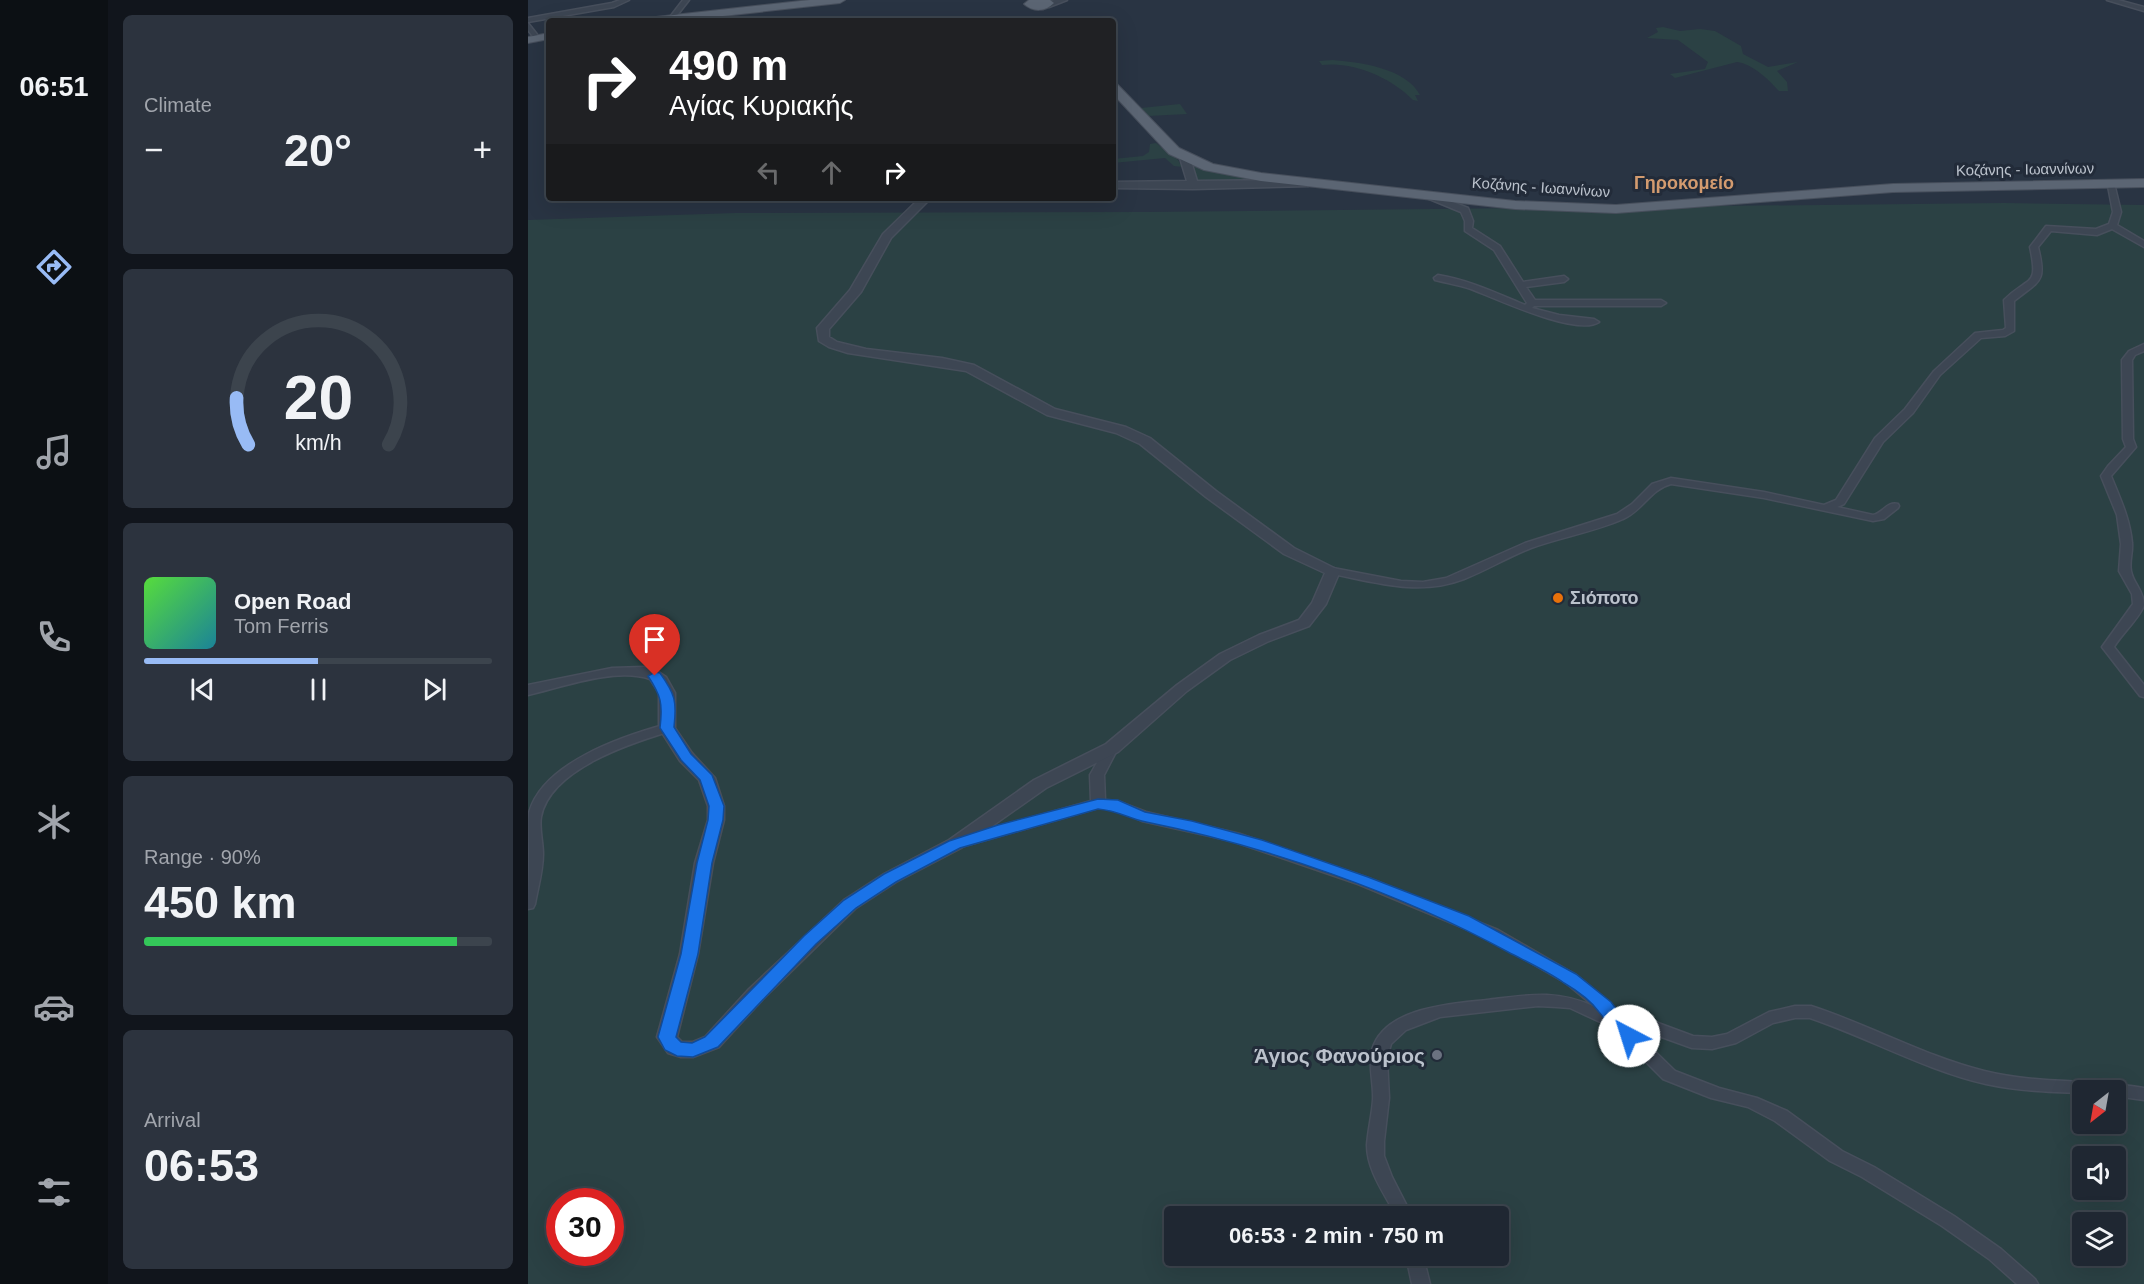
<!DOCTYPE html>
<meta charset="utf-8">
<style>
:root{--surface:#1f2732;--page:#2c333e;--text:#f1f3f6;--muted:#a1a5ac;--line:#3c444d;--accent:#98bbf5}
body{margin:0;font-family:Arial,sans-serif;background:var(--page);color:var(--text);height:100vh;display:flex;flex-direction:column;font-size:22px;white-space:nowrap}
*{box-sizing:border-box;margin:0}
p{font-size:20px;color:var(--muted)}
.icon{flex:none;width:33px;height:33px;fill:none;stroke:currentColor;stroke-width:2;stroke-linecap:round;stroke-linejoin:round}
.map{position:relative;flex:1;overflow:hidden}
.sheet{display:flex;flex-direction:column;gap:15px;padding:15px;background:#11151c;width:420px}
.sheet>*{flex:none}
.guide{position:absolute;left:18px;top:18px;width:570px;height:183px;border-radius:6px;box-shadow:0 6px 24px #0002,0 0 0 2px var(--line);background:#202124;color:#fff;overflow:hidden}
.needle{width:39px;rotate:211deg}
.buttons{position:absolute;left:1544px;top:1080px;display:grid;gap:12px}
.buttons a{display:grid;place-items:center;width:54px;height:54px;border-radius:6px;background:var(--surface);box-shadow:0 6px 24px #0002,0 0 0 2px var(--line);font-size:30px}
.speed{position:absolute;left:18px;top:1188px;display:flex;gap:12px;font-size:30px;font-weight:700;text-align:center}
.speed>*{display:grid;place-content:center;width:78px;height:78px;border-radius:50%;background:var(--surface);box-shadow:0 6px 24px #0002,0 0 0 2px var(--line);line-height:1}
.speed .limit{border:9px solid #d22;background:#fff;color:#111}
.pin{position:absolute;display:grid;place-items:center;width:51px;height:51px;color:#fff;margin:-62px -26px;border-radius:50% 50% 50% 0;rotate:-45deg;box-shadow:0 0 6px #0007}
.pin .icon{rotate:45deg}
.me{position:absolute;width:66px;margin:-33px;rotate:320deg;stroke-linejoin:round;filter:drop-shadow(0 0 4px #0008)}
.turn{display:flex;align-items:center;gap:21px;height:126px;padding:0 24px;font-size:27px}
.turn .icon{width:78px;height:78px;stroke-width:2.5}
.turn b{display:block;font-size:42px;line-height:51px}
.lanes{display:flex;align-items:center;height:57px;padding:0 24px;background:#0003;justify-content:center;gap:30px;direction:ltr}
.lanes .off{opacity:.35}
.big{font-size:45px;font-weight:700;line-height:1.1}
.sheet .card{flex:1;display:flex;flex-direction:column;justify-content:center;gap:9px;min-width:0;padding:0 21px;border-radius:9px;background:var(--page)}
.sheet .dial{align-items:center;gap:0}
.dial svg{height:156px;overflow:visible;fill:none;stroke:var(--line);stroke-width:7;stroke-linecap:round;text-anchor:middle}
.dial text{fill:var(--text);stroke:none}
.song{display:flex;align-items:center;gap:18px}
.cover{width:72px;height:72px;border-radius:9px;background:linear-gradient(135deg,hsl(110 70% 55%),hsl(190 70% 35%))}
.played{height:6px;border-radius:3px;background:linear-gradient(90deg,var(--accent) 50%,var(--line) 50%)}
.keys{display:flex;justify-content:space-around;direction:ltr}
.heat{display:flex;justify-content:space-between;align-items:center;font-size:33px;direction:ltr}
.charge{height:9px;border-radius:4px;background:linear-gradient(90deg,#34c759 90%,var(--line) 0)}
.trip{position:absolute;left:636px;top:1206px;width:345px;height:60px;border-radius:6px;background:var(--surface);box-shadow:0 6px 24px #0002,0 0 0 2px var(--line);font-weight:700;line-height:60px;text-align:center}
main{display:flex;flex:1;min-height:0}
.dock{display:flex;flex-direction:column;width:108px;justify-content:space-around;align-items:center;background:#0c1014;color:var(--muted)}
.dock .icon{width:42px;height:42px}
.dock .current{color:var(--accent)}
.dock b{font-size:27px;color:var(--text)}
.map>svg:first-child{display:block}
.green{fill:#2b4144;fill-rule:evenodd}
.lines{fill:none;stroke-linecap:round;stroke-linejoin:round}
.minor-casing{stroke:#474f5c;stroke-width:3}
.tertiary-casing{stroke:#474f5c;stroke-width:3}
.primary-casing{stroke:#474f5c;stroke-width:2}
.minor{fill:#3d4653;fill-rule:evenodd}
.tertiary{fill:#3d4653;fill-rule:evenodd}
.primary{fill:#5b6573;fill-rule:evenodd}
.route{fill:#1a73e8;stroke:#114b97;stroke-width:1.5}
.food-dot{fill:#e8710a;stroke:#222b39;stroke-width:2}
.worship-dot{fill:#6b7280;stroke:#222b39;stroke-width:2}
.labels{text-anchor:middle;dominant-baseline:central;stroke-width:6;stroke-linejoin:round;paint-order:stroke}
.far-street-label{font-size:15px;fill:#bbc2cc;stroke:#222b39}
.far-quarter-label{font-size:18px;font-weight:bold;fill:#d39b6f;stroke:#222b39}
.poi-label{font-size:18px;font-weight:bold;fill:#bbc2cc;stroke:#222b39;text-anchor:start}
.near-poi-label{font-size:21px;font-weight:bold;fill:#bbc2cc;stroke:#222b39;text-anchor:end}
</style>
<main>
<nav class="dock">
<b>06:51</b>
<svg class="icon current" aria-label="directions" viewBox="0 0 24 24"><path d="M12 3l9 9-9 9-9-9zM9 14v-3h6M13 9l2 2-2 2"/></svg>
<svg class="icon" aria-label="music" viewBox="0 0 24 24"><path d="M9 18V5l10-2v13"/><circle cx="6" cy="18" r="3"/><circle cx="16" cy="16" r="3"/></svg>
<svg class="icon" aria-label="phone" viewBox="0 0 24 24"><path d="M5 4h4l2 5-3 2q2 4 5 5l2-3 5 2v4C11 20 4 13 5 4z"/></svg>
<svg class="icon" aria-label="climate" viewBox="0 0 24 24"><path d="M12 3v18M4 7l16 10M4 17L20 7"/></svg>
<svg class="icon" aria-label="car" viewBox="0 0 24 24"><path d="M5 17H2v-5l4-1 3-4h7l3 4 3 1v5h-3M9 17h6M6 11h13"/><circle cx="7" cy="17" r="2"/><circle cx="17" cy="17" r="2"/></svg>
<svg class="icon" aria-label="filters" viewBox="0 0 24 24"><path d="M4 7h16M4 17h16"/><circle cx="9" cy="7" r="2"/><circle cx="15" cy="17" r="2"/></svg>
</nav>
<section class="sheet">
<div class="card"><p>Climate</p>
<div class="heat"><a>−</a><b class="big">20°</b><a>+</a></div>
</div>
<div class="card dial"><svg viewBox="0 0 100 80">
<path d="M14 69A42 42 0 1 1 86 69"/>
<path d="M14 69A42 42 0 0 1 8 45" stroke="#98bbf5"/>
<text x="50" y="56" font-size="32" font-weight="700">20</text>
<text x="50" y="72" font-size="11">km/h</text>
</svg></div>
<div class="card">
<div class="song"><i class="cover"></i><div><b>Open Road</b><p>Tom Ferris</p></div></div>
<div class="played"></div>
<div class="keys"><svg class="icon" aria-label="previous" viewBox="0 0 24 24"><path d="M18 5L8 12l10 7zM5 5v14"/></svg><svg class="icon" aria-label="pause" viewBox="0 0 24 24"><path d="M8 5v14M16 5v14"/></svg><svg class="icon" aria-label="next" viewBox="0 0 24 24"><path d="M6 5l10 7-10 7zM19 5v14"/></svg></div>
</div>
<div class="card"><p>Range · 90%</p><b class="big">450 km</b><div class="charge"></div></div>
<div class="card"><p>Arrival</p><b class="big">06:53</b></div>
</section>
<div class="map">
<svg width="1616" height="1284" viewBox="0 0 1616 1284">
<rect width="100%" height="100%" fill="#293443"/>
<g class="green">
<path d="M1135,27L1152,31L1172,29L1187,31L1213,46L1215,54L1240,67L1270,62L1249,71L1259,82L1260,91H1251C1241,80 1225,64 1209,62L1147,78L1142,74L1177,69L1180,62L1150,40L1119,38L1130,32L1128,28Z"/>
<path d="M804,60C831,62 878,68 892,95H887L890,101L885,100C864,78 825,61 794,65L791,61Z"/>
<path d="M652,104L659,114L620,116L613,108Z"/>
<path d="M628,143L650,160L654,167L646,166L637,158L585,163V159L615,156L621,152L622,144Z"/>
<path d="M664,166L699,175L733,180L703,184H669Z"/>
<path d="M1476,203L1616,205V1284H0V220L207,213L620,212ZM1554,1090H1587V1124H1554ZM1554,1156H1587V1190H1554ZM32,1202H82V1252H32ZM646,1216H970V1256H646ZM1554,1222H1587V1256H1554Z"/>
</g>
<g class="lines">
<defs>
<g id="minor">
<path d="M92,0H101L86,7L0,22V18L84,3Z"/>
<path d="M155,0H161L147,18H143L142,17Z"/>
<path d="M1579,0H1590L1616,7V11Z"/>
<path d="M0,23L11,37V39H7L0,30Z"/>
<path d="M1579,181L1586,183L1593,212L1589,225L1616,241V247L1584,229L1569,235L1523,231L1510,247C1519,283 1512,280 1486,301V331L1477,336L1453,338L1412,375L1385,413L1355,442L1316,504L1309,507L1345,515C1355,513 1359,501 1370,504L1371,506L1370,508L1356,519L1345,521L1236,498L1143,484C1123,489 1114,511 1095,519C1066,532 1033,537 1003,548C980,557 959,570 936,579C892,596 850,583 805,574L799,571L805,568L873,581L895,582L918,578L997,543L1089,514L1104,504L1124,484L1143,478L1236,492L1296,505L1308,500L1347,438L1377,409L1406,371L1447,333L1475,330L1478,328L1476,300C1501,275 1511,288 1502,247L1518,226L1568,229L1581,224L1585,212Z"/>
<path d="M899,194H905L940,208L945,221L944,228L972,246L995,282L1036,276L1040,279L1036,282L998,287L1007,300H1133L1138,303L1133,306H1006L1004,308L1031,315L1066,319L1071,322C1049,337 967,298 943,289C931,285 919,283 907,280L906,278L910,275C941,280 968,293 997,305L999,303L966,250L937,231V221L933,212L899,198Z"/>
<path d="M1616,344V351L1607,355L1604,360L1605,439L1608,447L1583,476C1592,498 1602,519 1604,543C1605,552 1601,562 1603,571C1605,583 1616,591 1616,605C1613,616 1593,635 1586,647L1616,685V697L1612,696L1574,647L1605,604L1604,594L1591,571L1593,544L1589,515L1573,476L1580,466L1598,447L1595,439L1594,360L1601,351Z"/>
<path d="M139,724L145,728L143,731C103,743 22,769 13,817C11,828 15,842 15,854C15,871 10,887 7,904L5,908L0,909C0,891 1,872 1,854C1,841 0,826 1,813C14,763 95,736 139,724Z"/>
<path d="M584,744L590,748L576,775L577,800L589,801L618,812L712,834L840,878L970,930L1048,975L1082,1003L1093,1018L1130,1023L1165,1036L1184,1037L1199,1034L1241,1012L1267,1006H1283C1342,1025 1396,1056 1456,1071C1508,1084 1563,1079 1616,1088V1100L1587,1096V1090H1554V1093C1522,1092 1490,1091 1458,1084C1397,1070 1341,1038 1282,1018H1267L1245,1023L1208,1043L1184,1049L1164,1048L1128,1035L1106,1031L1147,1071L1191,1088L1229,1098L1259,1111L1314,1151L1346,1167L1426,1216L1473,1249L1507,1279L1510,1284H1489L1461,1259L1414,1226L1334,1177L1302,1161L1247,1121L1220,1107L1183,1098L1135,1079L1083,1027L1042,1008L1029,1007L1010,1006L912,1017L878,1030L863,1044L859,1058L861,1098L856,1141V1156L864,1177L884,1216H868C857,1194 839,1171 839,1145C840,1130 844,1115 845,1100C846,1084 840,1066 844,1050C856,1007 924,1004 959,1000C1000,995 1028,989 1067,1007L1038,983L960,938L830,884L704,841L614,821L587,809L570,808L433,847L428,845L426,842L428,839L563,801L562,775L579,745Z"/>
<path d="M878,1256H895L902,1284H884Z"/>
</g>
<g id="tertiary">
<path d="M526,0H539L521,7L517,4Z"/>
<path d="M657,155L662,158L669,181L780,180L785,183L780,186L665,189L585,188V182L659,181L652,158Z"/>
<path d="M392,198H403L363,238L333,292L301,329V337L309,342L338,349L414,358L446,365L527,409L598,427L622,438L688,491L766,548L812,571L798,604L781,626L741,641L702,660L659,691L590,752L518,788L433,848L368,882L328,908L235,999L191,1047L165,1057H153L140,1053L129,1037L152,954L167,863L180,820V806L171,780L152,761L131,728V693L122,679C88,667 34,687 0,695V685L84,668L116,667L132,673L138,677L147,693V728L164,753L187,778L196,806V820L185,863L170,954L149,1037L154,1042H165L177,1037L221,989L316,900L356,874L421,840L506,780L578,744L649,685L692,654L731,635L771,620L784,603L797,573L756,554L678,497L612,444L588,433L519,415L438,371L320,353L301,347L291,341L289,328L322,290L355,234Z"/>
</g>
<g id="primary">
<path d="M282,0H317L312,3L149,21H113L119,18Z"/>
<path d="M501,0H522L526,3C517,12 505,12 496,4Z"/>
<path d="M21,33V39L0,43V37Z"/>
<path d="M585,83L589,84L651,148L685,164L733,173L987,201L1088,205L1365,184L1616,179V187L1365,192L1088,213L987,209L733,181L676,170L641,154L585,94Z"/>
</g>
</defs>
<use href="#minor" class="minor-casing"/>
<use href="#tertiary" class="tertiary-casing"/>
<use href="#primary" class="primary-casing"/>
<use href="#minor" class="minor"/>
<use href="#tertiary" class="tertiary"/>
<use href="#primary" class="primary"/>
</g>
<path class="route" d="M127,672L132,673C147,694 149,701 146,727L163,754L184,775L196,806L195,820L184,863L170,954L148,1037L153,1042L164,1043L177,1037L276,936L316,900L356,874L421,841L470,825L570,799L590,800L617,812L664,821L734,840L840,877L941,916L1048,974L1083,1002L1109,1036L1107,1040C1102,1042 1098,1043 1094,1040C1084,1033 1079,1021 1071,1012C1063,1001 1048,990 1036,983C1019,971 999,962 980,952C872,893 738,846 618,822C599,818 591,811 570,809L432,848L368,882L328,908L288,944L190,1047L165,1057L149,1056L137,1050L130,1037L153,954L169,863L180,820L181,806L172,780L153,760L132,728C135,703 133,696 120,676Z"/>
<circle class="food-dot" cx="1030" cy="598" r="6"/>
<circle class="worship-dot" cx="909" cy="1055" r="6"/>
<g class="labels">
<g class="far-street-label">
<text transform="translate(1497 169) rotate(-1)">Κοζάνης - Ιωαννίνων</text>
<text transform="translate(1013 187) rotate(4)">Κοζάνης - Ιωαννίνων</text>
</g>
<g class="far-quarter-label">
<text x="1156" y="183">Γηροκομείο</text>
</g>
<g class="poi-label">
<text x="1042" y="598">Σιόποτο</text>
</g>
<g class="near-poi-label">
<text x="897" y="1055">Άγιος Φανούριος</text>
</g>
</g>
</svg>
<div class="buttons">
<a><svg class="needle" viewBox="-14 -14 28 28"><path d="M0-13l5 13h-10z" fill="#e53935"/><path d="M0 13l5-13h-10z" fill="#a1a5ac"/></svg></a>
<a><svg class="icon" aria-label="sound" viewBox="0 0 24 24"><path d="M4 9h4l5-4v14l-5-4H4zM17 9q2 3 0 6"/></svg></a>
<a><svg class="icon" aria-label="layers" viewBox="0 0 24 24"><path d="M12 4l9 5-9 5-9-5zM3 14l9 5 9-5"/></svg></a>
</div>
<div class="speed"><div class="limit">30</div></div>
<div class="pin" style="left:127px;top:676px;background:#d93025"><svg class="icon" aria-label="arrive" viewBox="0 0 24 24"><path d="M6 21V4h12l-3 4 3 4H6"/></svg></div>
<svg class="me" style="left:1101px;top:1036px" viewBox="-20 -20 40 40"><circle r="19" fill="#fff"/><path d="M0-13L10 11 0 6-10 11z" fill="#1a73e8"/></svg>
<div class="trip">06:53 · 2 min · 750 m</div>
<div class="guide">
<div class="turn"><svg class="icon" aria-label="right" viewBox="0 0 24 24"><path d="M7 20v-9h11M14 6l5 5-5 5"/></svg><div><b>490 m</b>Αγίας Κυριακής</div></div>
<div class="lanes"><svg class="icon off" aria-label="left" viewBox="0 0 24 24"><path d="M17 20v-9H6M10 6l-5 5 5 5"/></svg><svg class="icon off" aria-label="ahead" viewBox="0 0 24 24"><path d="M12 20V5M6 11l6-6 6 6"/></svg><svg class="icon" aria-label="right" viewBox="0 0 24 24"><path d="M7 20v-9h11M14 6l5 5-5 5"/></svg></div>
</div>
</div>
</main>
